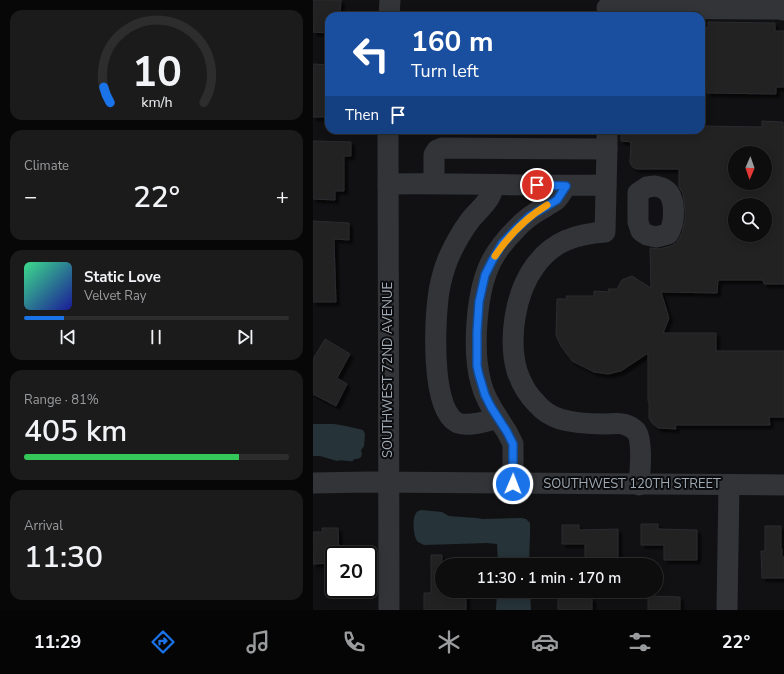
<!DOCTYPE html>
<meta charset="utf-8">
<style>
:root{--surface:#0d0d0e;--page:#1b1b1c;--text:#f1f3f6;--muted:#9a9c9e;--line:#2d2d2e;--accent:#1a73e8}
body{margin:0;font-family:"Nunito Sans",sans-serif;background:var(--page);color:var(--text);height:100vh;display:flex;flex-direction:column;font-size:15px;white-space:nowrap}
*{box-sizing:border-box;margin:0}
p{font-size:13px;color:var(--muted)}
.icon{flex:none;width:22px;height:22px;fill:none;stroke:currentColor;stroke-width:2;stroke-linecap:round;stroke-linejoin:round}
.map{position:relative;flex:1;overflow:hidden}
.sheet{display:flex;flex-direction:column;gap:10px;padding:10px;background:#070708;width:313px}
.sheet>*{flex:none}
.hud{position:absolute;left:12px;top:12px;width:380px;height:122px;border-radius:12px;box-shadow:0 2px 10px #0003,0 0 0 1px var(--line);background:#1a4fa0;color:#fff;overflow:hidden}
.needle{width:26px;rotate:182deg}
.controls{position:absolute;left:415px;top:146px;display:grid;gap:8px}
.controls a{display:grid;place-items:center;width:44px;height:44px;border-radius:50%;background:var(--surface);box-shadow:0 2px 10px #0003,0 0 0 1px var(--line);font-size:20px}
.speed{position:absolute;left:12px;top:546px;display:flex;gap:8px;font-size:20px;font-weight:700;text-align:center}
.speed>*{display:grid;place-content:center;width:52px;height:52px;border-radius:50%;background:var(--surface);box-shadow:0 2px 10px #0003,0 0 0 1px var(--line);line-height:1}
.speed .limit{border:2px solid #111;border-radius:6px;background:#fff;color:#111}
.pin{position:absolute;display:grid;place-items:center;width:34px;height:34px;color:#fff;margin:-17px;border:2px solid #fff;border-radius:50%;box-shadow:0 1px 4px #0007}
.me{position:absolute;width:44px;margin:-22px;rotate:1deg;stroke-linejoin:round;filter:drop-shadow(0 0 3px #0008)}
.turn{display:flex;align-items:center;gap:14px;height:84px;padding:0 20px;font-size:18px}
.turn .icon{width:52px;height:52px;stroke-width:2.5}
.turn b{display:block;font-size:28px;line-height:34px}
.then{display:flex;align-items:center;height:38px;padding:0 20px;background:#0003;gap:8px;font-size:15px}
.big{font-size:30px;font-weight:600;line-height:1.1}
.sheet .card{flex:1;display:flex;flex-direction:column;justify-content:center;gap:6px;min-width:0;padding:0 14px;border-radius:12px;background:var(--page)}
.sheet .dial{align-items:center;gap:0}
.dial svg{height:104px;overflow:visible;fill:none;stroke:var(--line);stroke-width:7;stroke-linecap:round;text-anchor:middle}
.dial text{fill:var(--text);stroke:none}
.song{display:flex;align-items:center;gap:12px}
.cover{width:48px;height:48px;border-radius:6px;background:linear-gradient(135deg,hsl(150 70% 55%),hsl(240 70% 35%))}
.played{height:4px;border-radius:2px;background:linear-gradient(90deg,var(--accent) 15%,var(--line) 15%)}
.keys{display:flex;justify-content:space-around;direction:ltr}
.heat{display:flex;justify-content:space-between;align-items:center;font-size:22px;direction:ltr}
.charge{height:6px;border-radius:3px;background:linear-gradient(90deg,#34c759 81%,var(--line) 0)}
.trip{position:absolute;left:122px;top:558px;width:228px;height:40px;border-radius:20px;background:var(--surface);box-shadow:0 2px 10px #0003,0 0 0 1px var(--line);font-weight:600;line-height:40px;text-align:center}
.menu{display:flex;height:64px;justify-content:space-around;align-items:center;background:#050506;color:var(--muted)}
.menu .icon{width:28px;height:28px}
.menu .active{color:var(--accent)}
.menu b{font-size:18px;color:var(--text)}
main{display:flex;flex:1;min-height:0}
.map>svg:first-child{display:block}
.water{fill:#263338}
.building{fill:#212224;stroke:#2b2c2f;fill-rule:evenodd;filter:url(#shadow)}
.lines{fill:none;stroke-linecap:round;stroke-linejoin:round}
.minor{stroke:#323438;stroke-width:21}
.route-casing{stroke:#114b97;stroke-width:10}
.route{stroke:#1a73e8;stroke-width:7}
.slow{stroke:#f59e0b;stroke-width:7}
.labels{text-anchor:middle;dominant-baseline:central;stroke-width:4;stroke-linejoin:round;paint-order:stroke}
.street-label{font-size:13px;fill:#a1abb5;stroke:#0c0c0e}
</style>
<main>
<section class="sheet">
<div class="card dial"><svg viewBox="0 0 100 80">
<path d="M14 69A42 42 0 1 1 86 69"/>
<path d="M14 69A42 42 0 0 1 9 57" stroke="#1a73e8"/>
<text x="50" y="56" font-size="32" font-weight="700">10</text>
<text x="50" y="72" font-size="11">km/h</text>
</svg></div>
<div class="card"><p>Climate</p>
<div class="heat"><a>−</a><b class="big">22°</b><a>+</a></div>
</div>
<div class="card">
<div class="song"><i class="cover"></i><div><b>Static Love</b><p>Velvet Ray</p></div></div>
<div class="played"></div>
<div class="keys"><svg class="icon" aria-label="previous" viewBox="0 0 24 24"><path d="M18 5L8 12l10 7zM5 5v14"/></svg><svg class="icon" aria-label="pause" viewBox="0 0 24 24"><path d="M8 5v14M16 5v14"/></svg><svg class="icon" aria-label="next" viewBox="0 0 24 24"><path d="M6 5l10 7-10 7zM19 5v14"/></svg></div>
</div>
<div class="card"><p>Range · 81%</p><b class="big">405 km</b><div class="charge"></div></div>
<div class="card"><p>Arrival</p><b class="big">11:30</b></div>
</section>
<div class="map">
<svg width="471" height="610" viewBox="0 0 471 610">
<defs>
<filter id="shadow"><feDropShadow dx="3.5" dy="3.5" stdDeviation="1" flood-color="#0009"/></filter>
</defs>
<rect width="100%" height="100%" fill="#111113"/>
<g class="water">
<path d="M0,424H21L33,426L50,430L52,434L51,446L48,450L49,454L48,457L45,459H41L40,461C35,462 29,459 24,461L7,456H0Z"/>
<path d="M109,510L129,512L136,516L163,518L170,519L209,518L213,519L217,523V534L216,565H185L184,544L174,543L111,545C109,544 107,543 105,542C100,537 99,518 103,513C104,511 107,510 109,510Z"/>
<path d="M184,591H217L218,610H183Z"/>
</g>
<g class="building">
<path d="M0,0H28L27,16H16V33L0,32Z"/>
<path d="M395,22L462,23V31H471V87H463V94L394,93V86H388V28H395Z"/>
<path d="M0,64L16,65V117H0Z"/>
<path d="M449,121L470,122V127H471V284H451L450,280H405L404,293L348,292L356,318L350,333H403V351H471V417H456L457,425H362L363,429L345,428L339,423L336,418V401H335V353L308,371L295,374L281,372L259,361L248,346L243,335L244,299H254L253,296H281V291L296,292L295,289H304L309,280L319,276L338,288L337,248L346,249L358,246L363,243L369,233L372,219V209L370,194L366,187V169H324L321,168L318,165L317,162L318,142L308,141V130H388V126L449,127ZM422,153H452V183H422ZM422,205H452V235H422Z"/>
<path d="M0,141L38,142V156H31V191H22V200L0,199Z"/>
<path d="M0,221L36,223V240L21,239L23,302H0Z"/>
<path d="M12,339L37,354L24,378L34,384L23,406L0,394V359Z"/>
<path d="M328,524H345V529L384,530V560H351V545H328Z"/>
<path d="M249,525H266V530L305,529V560H272V544H249Z"/>
<path d="M452,526H468V549H469V557H471V578H449L448,551H452Z"/>
<path d="M9,528H25L26,555H21L20,563L0,564V532H10Z"/>
<path d="M118,555H129V591H153V610H111V593H118Z"/>
<path d="M335,596L367,597V610H335Z"/>
<path d="M245,598H279V610H251L245,609Z"/>
</g>
<g class="lines">
<g class="minor">
<path d="M294,8L467,9L471,10"/>
<path d="M76,16L77,0"/>
<path d="M75,130L76,610"/>
<path d="M294,149L292,232C263,234 240,241 222,266C202,293 195,339 204,371C208,383 215,395 224,404C230,411 238,416 247,419C260,423 278,424 292,424C297,424 304,423 310,424C314,425 320,428 323,431C330,440 327,473 326,485"/>
<path d="M121,183V155L124,150L129,148L294,149V130"/>
<path d="M75,184C148,183 220,186 293,185"/>
<path d="M182,185C180,189 178,194 176,198C171,206 164,212 158,219C149,231 141,245 135,259C131,269 128,280 126,291C122,318 117,407 143,422C153,428 174,421 185,418L194,432L200,444V484"/>
<path d="M342,186C345,187 349,187 351,189C364,196 362,224 355,234L343,237L334,235L328,231L325,222V193L334,187Z"/>
<path d="M185,418C178,407 171,396 168,383C159,350 163,290 179,260C185,249 194,238 203,229C211,220 221,213 232,207C236,204 241,202 244,199C248,195 250,190 253,186"/>
<path d="M0,483L55,482L471,485"/>
<path d="M414,610L416,485"/>
</g>
</g>
<g class="lines">
<defs>
<path id="route" d="M200,484V444L194,432L178,407L172,395L166,375L164,366V332L166,302L172,275L179,261L189,244L203,229L217,216L244,200L253,186L224,185"/>
</defs>
<use href="#route" class="route-casing"/>
<use href="#route" class="route"/>
<path class="slow" d="M182,256C196,235 213,218 234,205"/>
</g>
<g class="labels">
<g class="street-label">
<text transform="translate(75 370) rotate(-90)">SOUTHWEST 72ND AVENUE</text>
<text x="319" y="484">SOUTHWEST 120TH STREET</text>
</g>
</g>
</svg>
<div class="controls">
<a><svg class="needle" viewBox="-14 -14 28 28"><path d="M0-13l5 13h-10z" fill="#e53935"/><path d="M0 13l5-13h-10z" fill="#9a9c9e"/></svg></a>
<a><svg class="icon" aria-label="search" viewBox="0 0 24 24"><circle cx="10" cy="10" r="6"/><path d="M15 15l6 6"/></svg></a>
</div>
<div class="speed"><div class="limit">20</div></div>
<div class="pin" style="left:224px;top:185px;background:#d93025"><svg class="icon" aria-label="arrive" viewBox="0 0 24 24"><path d="M6 21V4h12l-3 4 3 4H6"/></svg></div>
<svg class="me" style="left:200px;top:484px" viewBox="-20 -20 40 40"><circle r="17" fill="#1a73e8" stroke="#fff" stroke-width="3"/><path d="M0-11L8 9 0 5-8 9z" fill="#fff"/></svg>
<div class="trip">11:30 · 1 min · 170 m</div>
<div class="hud">
<div class="turn"><svg class="icon" aria-label="left" viewBox="0 0 24 24"><path d="M17 20v-9H6M10 6l-5 5 5 5"/></svg><div><b>160 m</b>Turn left</div></div>
<div class="then">Then<svg class="icon" aria-label="arrive" viewBox="0 0 24 24"><path d="M6 21V4h12l-3 4 3 4H6"/></svg></div>
</div>
</div>
</main>
<nav class="menu">
<b>11:29</b>
<svg class="icon active" aria-label="directions" viewBox="0 0 24 24"><path d="M12 3l9 9-9 9-9-9zM9 14v-3h6M13 9l2 2-2 2"/></svg>
<svg class="icon" aria-label="music" viewBox="0 0 24 24"><path d="M9 18V5l10-2v13"/><circle cx="6" cy="18" r="3"/><circle cx="16" cy="16" r="3"/></svg>
<svg class="icon" aria-label="phone" viewBox="0 0 24 24"><path d="M5 4h4l2 5-3 2q2 4 5 5l2-3 5 2v4C11 20 4 13 5 4z"/></svg>
<svg class="icon" aria-label="climate" viewBox="0 0 24 24"><path d="M12 3v18M4 7l16 10M4 17L20 7"/></svg>
<svg class="icon" aria-label="car" viewBox="0 0 24 24"><path d="M5 17H2v-5l4-1 3-4h7l3 4 3 1v5h-3M9 17h6M6 11h13"/><circle cx="7" cy="17" r="2"/><circle cx="17" cy="17" r="2"/></svg>
<svg class="icon" aria-label="filters" viewBox="0 0 24 24"><path d="M4 7h16M4 17h16"/><circle cx="9" cy="7" r="2"/><circle cx="15" cy="17" r="2"/></svg>
<b>22°</b>
</nav>
